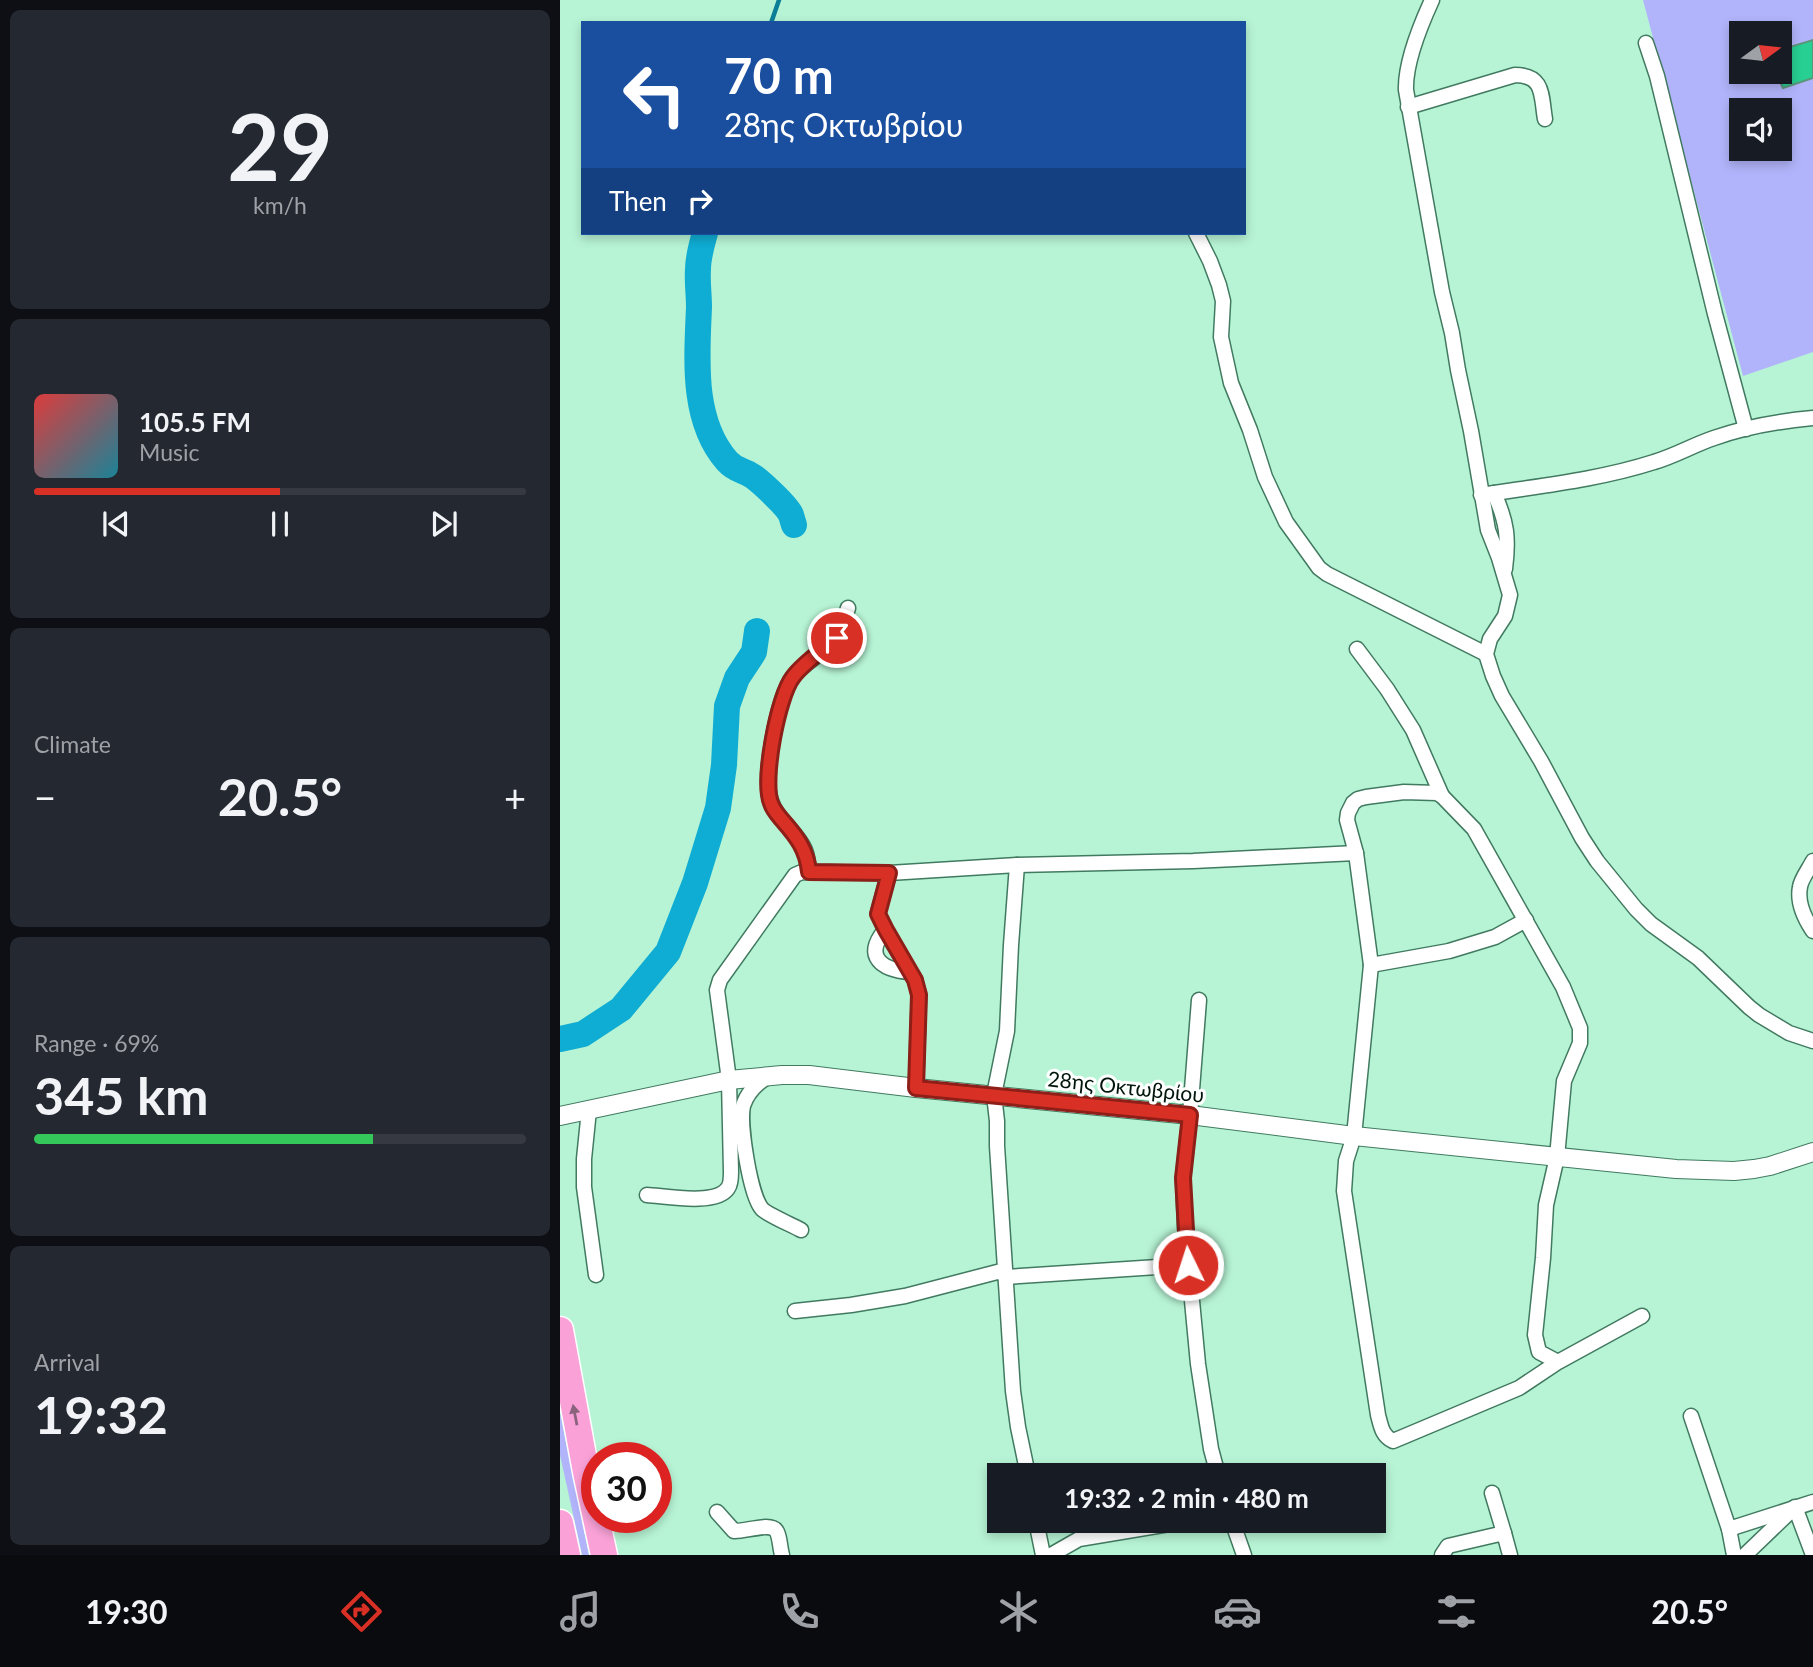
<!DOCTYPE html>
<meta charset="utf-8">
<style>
:root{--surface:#171b24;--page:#242831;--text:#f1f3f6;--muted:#9ea1a6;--line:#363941;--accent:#d93025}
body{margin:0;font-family:Lato,sans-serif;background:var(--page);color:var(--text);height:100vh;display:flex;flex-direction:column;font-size:26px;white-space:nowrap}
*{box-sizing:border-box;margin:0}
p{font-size:23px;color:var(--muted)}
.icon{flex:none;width:38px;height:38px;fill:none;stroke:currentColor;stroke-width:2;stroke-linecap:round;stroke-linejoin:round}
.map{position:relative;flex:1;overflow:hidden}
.drawer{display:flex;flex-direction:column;gap:10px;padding:10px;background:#0d0f14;width:560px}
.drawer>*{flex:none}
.banner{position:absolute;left:21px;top:21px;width:665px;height:214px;border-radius:0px;box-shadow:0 4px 10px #0003;background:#1a4fa0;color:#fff;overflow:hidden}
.needle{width:46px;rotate:75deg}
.controls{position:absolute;left:1169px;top:21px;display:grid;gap:14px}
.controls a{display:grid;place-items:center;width:63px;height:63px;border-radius:0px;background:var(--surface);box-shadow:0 4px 10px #0003;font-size:35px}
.speed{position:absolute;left:21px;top:1442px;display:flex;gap:14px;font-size:35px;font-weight:700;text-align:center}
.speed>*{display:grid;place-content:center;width:91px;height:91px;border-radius:50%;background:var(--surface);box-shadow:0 4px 10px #0003;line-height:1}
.speed .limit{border:10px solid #d22;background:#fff;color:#111}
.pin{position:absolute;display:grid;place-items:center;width:60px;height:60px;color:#fff;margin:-30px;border:4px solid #fff;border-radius:50%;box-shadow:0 2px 7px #0007}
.me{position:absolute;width:77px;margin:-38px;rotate:356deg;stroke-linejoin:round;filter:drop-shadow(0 0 5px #0008)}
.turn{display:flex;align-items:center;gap:24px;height:147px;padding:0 28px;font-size:32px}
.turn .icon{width:91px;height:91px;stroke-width:2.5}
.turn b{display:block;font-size:49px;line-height:60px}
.then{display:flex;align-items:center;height:66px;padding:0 28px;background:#0003;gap:14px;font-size:26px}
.big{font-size:52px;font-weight:700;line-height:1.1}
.drawer .widget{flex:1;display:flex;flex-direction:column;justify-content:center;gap:10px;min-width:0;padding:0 24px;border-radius:10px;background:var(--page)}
.drawer .dial{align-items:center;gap:0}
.dial b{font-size:91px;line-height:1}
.song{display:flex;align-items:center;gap:21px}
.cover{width:84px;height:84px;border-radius:10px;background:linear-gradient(135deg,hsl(0 70% 55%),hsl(190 70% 35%))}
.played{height:7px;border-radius:4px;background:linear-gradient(90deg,var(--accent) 50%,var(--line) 50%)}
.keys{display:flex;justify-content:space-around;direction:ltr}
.heat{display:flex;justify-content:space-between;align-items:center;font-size:38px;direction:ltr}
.charge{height:10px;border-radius:5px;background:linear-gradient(90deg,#34c759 69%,var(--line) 0)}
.trip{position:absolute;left:427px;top:1463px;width:399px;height:70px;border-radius:0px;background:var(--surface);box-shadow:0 4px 10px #0003;font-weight:700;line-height:70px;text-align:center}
.tab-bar{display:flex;height:112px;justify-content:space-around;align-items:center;background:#090b0e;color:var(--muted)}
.tab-bar .icon{width:49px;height:49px}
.tab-bar .active{color:var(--accent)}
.tab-bar b{font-size:32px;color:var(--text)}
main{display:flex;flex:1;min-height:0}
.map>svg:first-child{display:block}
.green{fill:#b1b4fa;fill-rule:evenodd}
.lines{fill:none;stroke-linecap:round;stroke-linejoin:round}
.stream{stroke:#0a7f97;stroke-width:4.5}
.river{stroke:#0facd3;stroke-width:26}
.building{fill:#27cf92;stroke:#5c967a;stroke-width:2}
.minor-casing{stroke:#417a60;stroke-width:17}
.tertiary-casing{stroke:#417a60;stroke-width:20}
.motorway-casing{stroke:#fff;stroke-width:29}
.minor{stroke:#fff;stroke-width:14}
.tertiary{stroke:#fff;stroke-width:18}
.motorway{stroke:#faa2d8;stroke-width:26}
.oneway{fill:#8a637c}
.route-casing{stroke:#8d1f18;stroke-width:18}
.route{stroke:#d93025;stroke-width:12}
.labels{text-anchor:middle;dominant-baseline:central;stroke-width:6;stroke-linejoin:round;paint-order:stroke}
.street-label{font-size:21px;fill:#00160c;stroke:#fff}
</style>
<main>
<section class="drawer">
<div class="widget dial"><b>29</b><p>km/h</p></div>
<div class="widget">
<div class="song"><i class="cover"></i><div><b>105.5 FM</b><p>Music</p></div></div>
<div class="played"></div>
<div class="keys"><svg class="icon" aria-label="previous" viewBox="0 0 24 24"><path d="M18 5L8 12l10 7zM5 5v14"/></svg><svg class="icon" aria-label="pause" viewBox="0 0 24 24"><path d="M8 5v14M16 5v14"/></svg><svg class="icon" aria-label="next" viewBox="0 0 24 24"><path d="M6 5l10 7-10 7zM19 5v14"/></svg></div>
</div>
<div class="widget"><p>Climate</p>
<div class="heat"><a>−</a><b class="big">20.5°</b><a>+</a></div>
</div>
<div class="widget"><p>Range · 69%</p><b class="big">345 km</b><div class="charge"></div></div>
<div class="widget"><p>Arrival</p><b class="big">19:32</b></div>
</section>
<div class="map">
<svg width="1253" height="1555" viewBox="0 0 1253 1555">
<rect width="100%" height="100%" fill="#b7f4d5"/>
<g class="green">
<path d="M1083,0H1253V352L1183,376ZM1181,33H1220V72H1181ZM1181,110H1220V149H1181Z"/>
<path d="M0,1413L29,1555H22L0,1455Z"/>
</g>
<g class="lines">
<path class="stream" d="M211,23L219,0"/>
<g class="river">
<path d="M145,233C142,244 138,257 138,269C137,282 139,294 139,307C137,357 131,420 167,461C177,472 183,469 194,477C202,483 227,506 231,515C232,518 233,522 234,525"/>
<path d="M0,1039L23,1034L61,1009L108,952L135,883L158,808L164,765L167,706L177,678L194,652L197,631"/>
</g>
</g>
<path class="building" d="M1253,40V78L1223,88L1215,72H1220V50Z"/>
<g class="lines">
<defs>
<g id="minor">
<path d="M872,0C861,24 845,64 846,90L882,292L892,333L898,370L911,431L928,530L939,558L950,595L945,616L930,639L926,654L933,676L942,696L981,761L1022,838L1037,861L1076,909L1091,924L1138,958L1189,1007L1199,1015L1229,1033L1253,1041"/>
<path d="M1086,43L1097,76L1155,314L1186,429"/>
<path d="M848,107L955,75C985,75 981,97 985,119"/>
<path d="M636,233L650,261L659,285L663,301L661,337L671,383L690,430L705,477L726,522L759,568L767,574L926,654"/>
<path d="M934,493C947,522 949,538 945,569"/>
<path d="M921,495C978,486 1038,480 1094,462C1115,456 1133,445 1154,438C1185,427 1220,421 1253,418"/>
<path d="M797,649L827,689L853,730L882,796"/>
<path d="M1253,861C1249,869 1241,879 1240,887C1237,902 1245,919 1253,931"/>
<path d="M457,865L451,945L447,1031L434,1095L437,1121V1146L453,1391L458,1427L468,1475"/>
<path d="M249,872C248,863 248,854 243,846C232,827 212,815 209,793C205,769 218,697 232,678C244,662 264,654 276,638C282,630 285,618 288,608"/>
<path d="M329,873L318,913L325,930L355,980L359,995L356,1088"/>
<path d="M325,930C303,957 322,970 350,972"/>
<path d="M811,965L889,951L935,937L966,920"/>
<path d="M639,1000L630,1115L623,1178L625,1227L638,1364L651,1449L658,1475"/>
<path d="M207,1077C196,1084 187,1093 183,1106C179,1124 190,1195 202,1209C208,1215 232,1225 241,1230"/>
<path d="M29,1110L24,1159V1187L36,1275"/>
<path d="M87,1195C106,1196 156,1206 168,1188C171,1184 171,1177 171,1172L169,1080L157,990L160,980L235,875L242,872L329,873L457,865L633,861L796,853"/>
<path d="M445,1277L628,1265"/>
<path d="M235,1311L291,1305L345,1296L445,1270"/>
<path d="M998,1362L959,1388L845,1436L833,1441C822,1436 821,1426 818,1415L784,1191L786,1161L794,1136L811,965L796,853L787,820L788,813L793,803L798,799L806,797L844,792L877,793L882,796L914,829L1003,987L1020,1028V1043L1004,1081L997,1157L986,1205L983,1258L975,1335L979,1352L998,1362L1082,1316"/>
<path d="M1131,1416L1169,1529"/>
<path d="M932,1493L944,1533"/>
<path d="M157,1512L174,1531C185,1532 212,1521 217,1532C220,1538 220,1548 222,1555"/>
<path d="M476,1521L483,1555"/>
<path d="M672,1521L684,1555"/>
<path d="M491,1555L519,1539L609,1524"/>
<path d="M882,1555L888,1546L944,1533L950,1555"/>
<path d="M1174,1555L1169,1529L1253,1502"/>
<path d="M1185,1555L1235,1507L1253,1555"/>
</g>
<path id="tertiary" d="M0,1116L169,1080L222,1075H249L356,1088L630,1115L794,1136L1116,1169L1174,1171L1194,1169L1210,1166L1253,1152"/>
<g id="motorway">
<path d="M0,1330L26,1472L44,1555"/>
<path d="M0,1523L7,1555"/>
</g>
</defs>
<use href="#minor" class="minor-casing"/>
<use href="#tertiary" class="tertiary-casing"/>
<use href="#motorway" class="motorway-casing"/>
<use href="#minor" class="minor"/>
<use href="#tertiary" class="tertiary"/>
<use href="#motorway" class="motorway"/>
</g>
<defs><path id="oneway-solid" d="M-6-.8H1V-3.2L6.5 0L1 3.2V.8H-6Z" transform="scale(1.75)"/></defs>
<use class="oneway" href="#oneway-solid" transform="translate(15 1415) rotate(-101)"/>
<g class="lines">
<defs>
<path id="route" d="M277,638C263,650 244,662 233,677C218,696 202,780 211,803C213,810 218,815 223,821C237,837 247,850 249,872L329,873L318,914L326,930L355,980L359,995L356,1088L630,1115L623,1178L628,1265"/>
</defs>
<use href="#route" class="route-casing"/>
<use href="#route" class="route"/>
</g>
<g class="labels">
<g class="street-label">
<text transform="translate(566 1086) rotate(6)">28ης Οκτωβρίου</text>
</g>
</g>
</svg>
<div class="controls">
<a><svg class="needle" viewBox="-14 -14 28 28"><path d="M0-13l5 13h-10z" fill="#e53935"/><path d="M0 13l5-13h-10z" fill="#9ea1a6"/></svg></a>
<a><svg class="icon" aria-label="sound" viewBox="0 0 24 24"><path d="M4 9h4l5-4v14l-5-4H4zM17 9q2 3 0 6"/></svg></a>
</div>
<div class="speed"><div class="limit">30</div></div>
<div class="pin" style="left:277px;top:638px;background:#d93025"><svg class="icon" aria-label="arrive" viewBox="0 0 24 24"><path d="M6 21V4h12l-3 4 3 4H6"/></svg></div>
<svg class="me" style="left:628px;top:1265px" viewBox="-20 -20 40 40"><circle r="17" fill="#d93025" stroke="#fff" stroke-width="3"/><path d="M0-11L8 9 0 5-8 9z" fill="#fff"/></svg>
<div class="trip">19:32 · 2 min · 480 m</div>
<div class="banner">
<div class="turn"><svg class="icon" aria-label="left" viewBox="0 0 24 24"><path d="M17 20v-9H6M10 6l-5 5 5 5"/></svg><div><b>70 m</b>28ης Οκτωβρίου</div></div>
<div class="then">Then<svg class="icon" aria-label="right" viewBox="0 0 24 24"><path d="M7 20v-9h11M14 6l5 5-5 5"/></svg></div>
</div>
</div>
</main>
<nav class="tab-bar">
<b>19:30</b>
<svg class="icon active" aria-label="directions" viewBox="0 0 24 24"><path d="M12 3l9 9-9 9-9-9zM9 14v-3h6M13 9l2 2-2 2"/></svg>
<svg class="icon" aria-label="music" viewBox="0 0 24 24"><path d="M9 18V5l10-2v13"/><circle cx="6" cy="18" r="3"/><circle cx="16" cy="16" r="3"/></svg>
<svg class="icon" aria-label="phone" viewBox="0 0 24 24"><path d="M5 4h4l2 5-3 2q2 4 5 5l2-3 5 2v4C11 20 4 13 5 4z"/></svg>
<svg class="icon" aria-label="climate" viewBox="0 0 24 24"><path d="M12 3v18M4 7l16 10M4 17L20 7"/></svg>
<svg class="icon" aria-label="car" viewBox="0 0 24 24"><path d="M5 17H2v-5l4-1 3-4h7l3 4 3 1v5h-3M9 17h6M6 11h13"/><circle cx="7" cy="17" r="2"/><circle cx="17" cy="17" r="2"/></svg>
<svg class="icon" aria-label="filters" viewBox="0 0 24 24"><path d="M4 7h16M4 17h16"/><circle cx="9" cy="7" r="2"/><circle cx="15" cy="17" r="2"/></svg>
<b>20.5°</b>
</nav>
